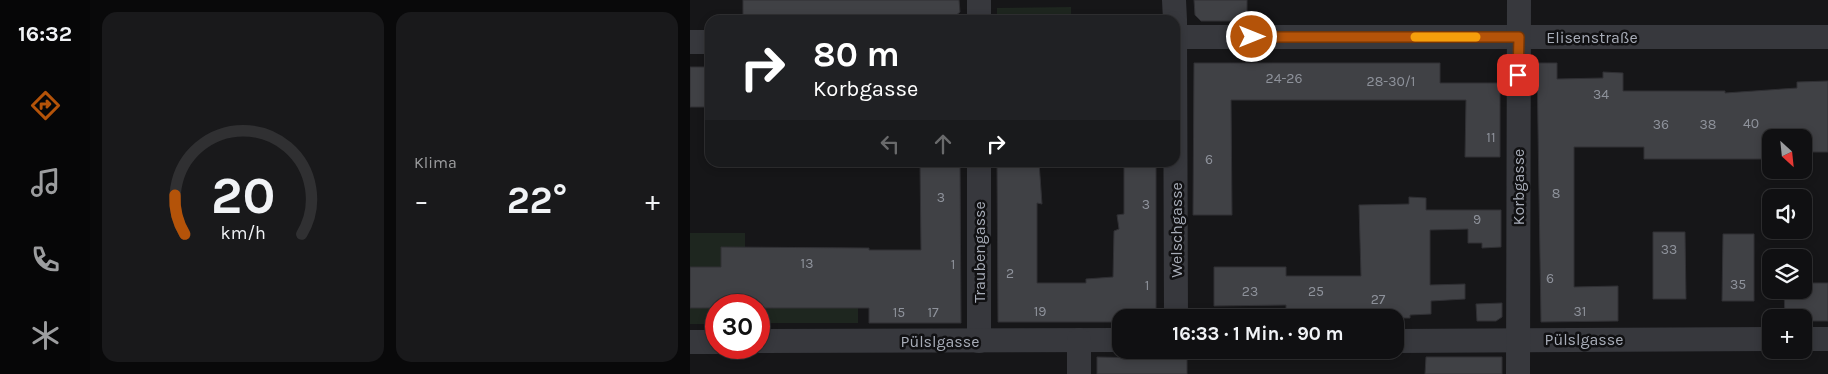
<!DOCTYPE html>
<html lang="de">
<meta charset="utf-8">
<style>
:root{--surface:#101012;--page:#19191b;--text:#f1f3f6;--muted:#9c9d9f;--line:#303032;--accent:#b45309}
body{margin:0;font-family:Karla,sans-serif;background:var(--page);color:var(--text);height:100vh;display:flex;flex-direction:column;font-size:19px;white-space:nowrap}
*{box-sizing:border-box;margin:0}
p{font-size:16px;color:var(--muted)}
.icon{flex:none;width:28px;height:28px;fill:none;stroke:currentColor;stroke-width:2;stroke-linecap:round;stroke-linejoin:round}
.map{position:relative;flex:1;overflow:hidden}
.side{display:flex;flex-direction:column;gap:12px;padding:12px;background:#09090a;width:600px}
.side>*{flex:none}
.top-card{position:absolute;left:15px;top:15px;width:475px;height:152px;border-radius:15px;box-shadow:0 2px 8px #0003,0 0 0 1px var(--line);background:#202124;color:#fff;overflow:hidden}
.needle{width:32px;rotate:153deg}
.fabs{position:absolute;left:1072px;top:129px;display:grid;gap:10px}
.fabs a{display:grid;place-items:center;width:50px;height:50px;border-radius:10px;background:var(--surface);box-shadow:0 2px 8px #0003,0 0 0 1px var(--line);font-size:25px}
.speed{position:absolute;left:15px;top:294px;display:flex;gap:10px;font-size:25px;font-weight:700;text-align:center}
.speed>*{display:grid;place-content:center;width:65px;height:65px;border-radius:50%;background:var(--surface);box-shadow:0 2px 8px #0003,0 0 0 1px var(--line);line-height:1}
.speed .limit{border:8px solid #d22;background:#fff;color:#111}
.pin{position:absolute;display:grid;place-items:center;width:42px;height:42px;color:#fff;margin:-21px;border-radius:10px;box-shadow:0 2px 8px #0006}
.me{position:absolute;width:55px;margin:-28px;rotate:90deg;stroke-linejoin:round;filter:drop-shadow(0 0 4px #0008)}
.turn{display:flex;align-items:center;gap:18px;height:105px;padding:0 25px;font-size:22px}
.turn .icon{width:65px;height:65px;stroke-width:2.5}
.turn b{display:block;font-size:35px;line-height:42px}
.lanes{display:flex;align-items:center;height:48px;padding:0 25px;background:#0003;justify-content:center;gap:25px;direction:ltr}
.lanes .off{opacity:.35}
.big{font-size:38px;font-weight:700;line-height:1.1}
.side .tile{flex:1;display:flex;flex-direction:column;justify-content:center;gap:8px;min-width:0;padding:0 18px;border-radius:15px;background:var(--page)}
.side .dial{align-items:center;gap:0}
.dial svg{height:130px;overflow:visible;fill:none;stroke:var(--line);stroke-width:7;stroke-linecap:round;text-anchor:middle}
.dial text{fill:var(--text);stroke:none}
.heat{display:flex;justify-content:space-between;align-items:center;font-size:28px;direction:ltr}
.side .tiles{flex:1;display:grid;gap:12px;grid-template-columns:repeat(2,1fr)}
.trip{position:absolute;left:422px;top:309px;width:292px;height:50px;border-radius:15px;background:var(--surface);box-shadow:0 2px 8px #0003,0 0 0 1px var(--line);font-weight:700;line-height:50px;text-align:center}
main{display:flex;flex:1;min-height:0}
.dock{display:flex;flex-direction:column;width:90px;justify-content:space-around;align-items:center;background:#060607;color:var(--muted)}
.dock .icon{width:35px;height:35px}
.dock .selected{color:var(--accent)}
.dock b{font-size:22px;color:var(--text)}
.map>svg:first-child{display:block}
.green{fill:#1e261f}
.building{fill:#404145;stroke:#303034}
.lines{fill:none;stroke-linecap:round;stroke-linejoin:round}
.street{stroke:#37383d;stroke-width:24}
.route-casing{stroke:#753606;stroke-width:12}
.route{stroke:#b45309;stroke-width:9}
.slow{stroke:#f59e0b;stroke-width:9}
.labels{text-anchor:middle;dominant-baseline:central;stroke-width:5;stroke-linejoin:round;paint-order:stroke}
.number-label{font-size:14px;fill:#8e929b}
.street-label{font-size:16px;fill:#a8adb8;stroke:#111113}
</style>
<main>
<nav class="dock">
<b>16:32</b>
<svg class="icon selected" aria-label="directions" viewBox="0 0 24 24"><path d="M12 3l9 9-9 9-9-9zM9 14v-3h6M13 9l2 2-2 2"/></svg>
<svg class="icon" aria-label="music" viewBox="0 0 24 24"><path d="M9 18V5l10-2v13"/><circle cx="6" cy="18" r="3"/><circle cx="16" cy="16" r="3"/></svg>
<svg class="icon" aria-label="phone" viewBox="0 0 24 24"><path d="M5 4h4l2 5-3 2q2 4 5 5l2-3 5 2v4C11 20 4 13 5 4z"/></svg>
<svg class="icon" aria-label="climate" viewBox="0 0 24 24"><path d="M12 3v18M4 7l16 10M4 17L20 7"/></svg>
</nav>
<section class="side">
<div class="tiles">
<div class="tile dial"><svg viewBox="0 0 100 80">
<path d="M14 69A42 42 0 1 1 86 69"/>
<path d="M14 69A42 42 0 0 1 8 45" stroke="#b45309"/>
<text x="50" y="56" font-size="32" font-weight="700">20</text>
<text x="50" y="72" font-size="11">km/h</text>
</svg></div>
<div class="tile"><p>Klima</p>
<div class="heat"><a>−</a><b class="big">22°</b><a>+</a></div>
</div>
</div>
</section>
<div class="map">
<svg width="1138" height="374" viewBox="0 0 1138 374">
<rect width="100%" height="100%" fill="#161618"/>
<g class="green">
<path d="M381,7V20H307V8Z"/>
<rect x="401" y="14" width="58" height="6"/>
<path d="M0,233H55V248L31,267H0Z"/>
<rect x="0" y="308" width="23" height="16"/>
<rect x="69" y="308" width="99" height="15"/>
</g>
<g class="building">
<path d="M53,0H269L270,12L264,17L53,18Z"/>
<path d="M504,0H557V21H511L505,15Z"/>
<path d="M504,63H750V83H810V157H775L776,100H541L542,215H503Z"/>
<path d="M847,63H867V79L913,78V72L933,73V91H1035V93L1107,88V82L1138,81V152H1114V138H1081V159H954V147H884V287L928,286V321L851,322Z"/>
<rect x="0" y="67" width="20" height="40"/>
<path d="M230,162H270L271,323H179V308H69V305H26V308H0V267H31V247L179,248V250H231Z"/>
<path d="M307,162H349L352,204L347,203V283H396V279L423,277L424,231L429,229L427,215L434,214V162H466V318H431V322H308Z"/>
<path d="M719,197L736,198V210H811V247L792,248V243H778V229L740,230V285L775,284V299L741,301V314L720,315V318H596V305L524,306V267H596V276H671L669,205L719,204Z"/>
<path d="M963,232H995L996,299H963Z"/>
<path d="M1033,234H1064V301H1032Z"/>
<path d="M1114,283H1138V321H1114V318H1095L1094,290H1114Z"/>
<path d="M812,303V317L806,321H787L786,304Z"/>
<path d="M407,357L497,359V374H407Z"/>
<path d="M736,357H812V374H735Z"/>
</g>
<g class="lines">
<g class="street">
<path d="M289,0V20"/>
<path d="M484,0L485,20"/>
<path d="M485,23L486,318"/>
<path d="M486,37H1138"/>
<path d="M0,42H20"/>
<path d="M289,162V341"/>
<path d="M1114,339H1138"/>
<path d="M69,341L431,340"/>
<path d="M706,341L1081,339"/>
<path d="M0,342H26"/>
<path d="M389,374V340"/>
<path d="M828,374L829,0"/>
</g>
</g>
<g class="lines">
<defs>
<path id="route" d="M562,37H829L828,75"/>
</defs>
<use href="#route" class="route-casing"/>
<use href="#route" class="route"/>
<path class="slow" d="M725,37H786"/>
</g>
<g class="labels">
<g class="number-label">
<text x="594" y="78">24-26</text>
<text x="701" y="81">28-30/1</text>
<text x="911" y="94">34</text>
<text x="1061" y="123">40</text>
<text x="971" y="124">36</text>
<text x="1018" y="124">38</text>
<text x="801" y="137">11</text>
<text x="519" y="159">6</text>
<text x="866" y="193">8</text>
<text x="251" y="197">3</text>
<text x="456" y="204">3</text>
<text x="787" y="219">9</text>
<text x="979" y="249">33</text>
<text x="117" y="263">13</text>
<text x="263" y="264">1</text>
<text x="320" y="273">2</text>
<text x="860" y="278">6</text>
<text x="1048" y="284">35</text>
<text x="457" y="285">1</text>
<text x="560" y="291">23</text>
<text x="626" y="291">25</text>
<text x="688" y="299">27</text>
<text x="350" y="311">19</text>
<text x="890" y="311">31</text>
<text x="209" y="312">15</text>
<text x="243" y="312">17</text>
</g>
<g class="street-label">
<text x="902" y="37">Elisenstraße</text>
<text transform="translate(828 187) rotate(-90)">Korbgasse</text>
<text transform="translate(486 230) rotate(-90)">Welschgasse</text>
<text transform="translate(289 252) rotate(-90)">Traubengasse</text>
<text x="894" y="339">Pülslgasse</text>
<text x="250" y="341">Pülslgasse</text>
</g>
</g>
</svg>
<div class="fabs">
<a><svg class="needle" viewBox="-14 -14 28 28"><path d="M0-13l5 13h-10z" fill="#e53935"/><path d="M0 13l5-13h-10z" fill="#9c9d9f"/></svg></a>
<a><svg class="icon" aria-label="sound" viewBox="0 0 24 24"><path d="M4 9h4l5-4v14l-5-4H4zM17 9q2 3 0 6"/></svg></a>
<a><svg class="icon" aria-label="layers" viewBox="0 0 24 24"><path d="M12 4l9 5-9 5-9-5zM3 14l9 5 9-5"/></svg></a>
<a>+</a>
</div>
<div class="speed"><div class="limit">30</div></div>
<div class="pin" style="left:828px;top:75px;background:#d93025"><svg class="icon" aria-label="arrive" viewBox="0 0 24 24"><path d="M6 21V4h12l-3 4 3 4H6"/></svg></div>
<svg class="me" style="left:562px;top:37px" viewBox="-20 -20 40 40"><circle r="17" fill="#b45309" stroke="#fff" stroke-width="3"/><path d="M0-11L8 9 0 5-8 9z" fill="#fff"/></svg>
<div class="trip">16:33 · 1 Min. · 90 m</div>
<div class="top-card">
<div class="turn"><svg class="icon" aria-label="right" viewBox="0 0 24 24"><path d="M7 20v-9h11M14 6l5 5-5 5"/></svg><div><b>80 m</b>Korbgasse</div></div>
<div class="lanes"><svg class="icon off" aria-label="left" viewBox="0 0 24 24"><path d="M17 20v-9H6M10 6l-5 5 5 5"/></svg><svg class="icon off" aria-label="ahead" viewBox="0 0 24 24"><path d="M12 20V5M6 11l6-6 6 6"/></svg><svg class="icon" aria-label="right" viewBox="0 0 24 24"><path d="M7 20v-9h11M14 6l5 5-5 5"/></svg></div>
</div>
</div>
</main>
